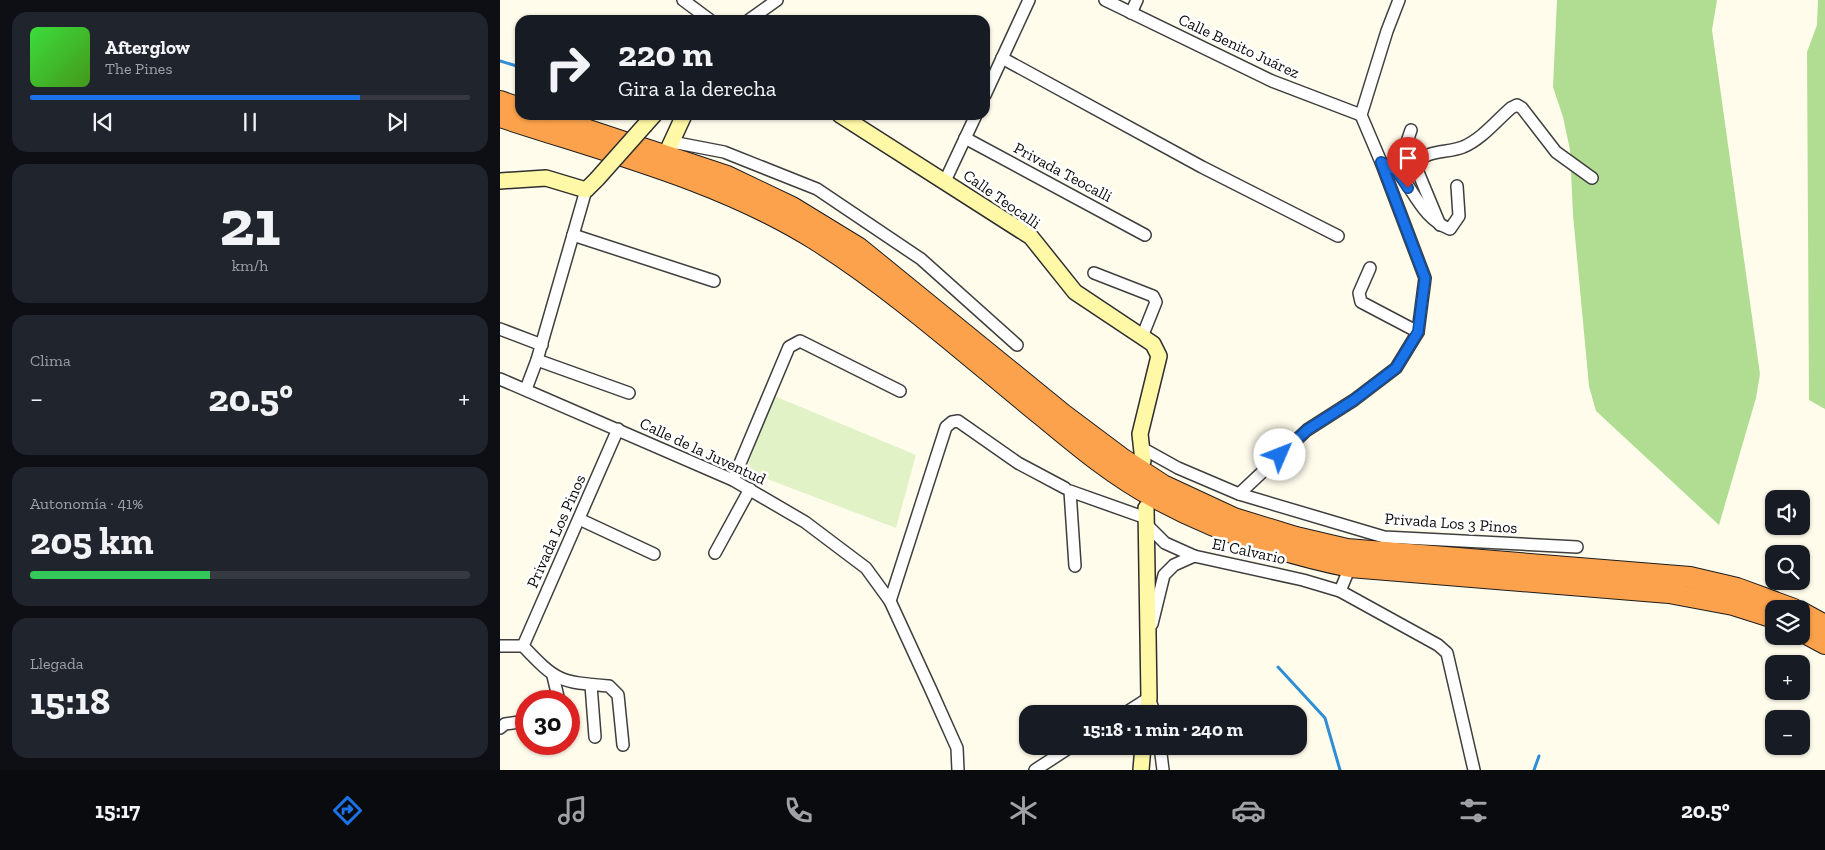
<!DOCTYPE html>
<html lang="es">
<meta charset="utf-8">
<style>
:root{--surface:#171b24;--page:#20242c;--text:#f1f3f6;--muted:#9ea1a6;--line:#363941;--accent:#1a73e8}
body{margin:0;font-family:"Zilla Slab",serif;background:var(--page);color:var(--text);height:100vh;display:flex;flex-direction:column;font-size:19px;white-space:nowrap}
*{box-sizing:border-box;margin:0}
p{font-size:16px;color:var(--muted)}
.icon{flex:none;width:28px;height:28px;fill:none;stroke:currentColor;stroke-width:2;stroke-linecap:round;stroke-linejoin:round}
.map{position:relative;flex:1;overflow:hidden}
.sheet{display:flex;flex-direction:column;gap:12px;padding:12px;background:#0d0f14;width:500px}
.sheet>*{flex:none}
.hud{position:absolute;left:15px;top:15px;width:475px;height:105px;border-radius:15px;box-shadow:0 1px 4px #0004;background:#171b24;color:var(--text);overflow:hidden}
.buttons{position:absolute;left:1265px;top:490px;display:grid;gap:10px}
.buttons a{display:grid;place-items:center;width:45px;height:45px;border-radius:10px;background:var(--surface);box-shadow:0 1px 4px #0004;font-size:25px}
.speed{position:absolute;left:15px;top:690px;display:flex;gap:10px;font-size:25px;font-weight:700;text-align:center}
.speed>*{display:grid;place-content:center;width:65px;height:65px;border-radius:50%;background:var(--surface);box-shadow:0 1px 4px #0004;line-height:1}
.speed .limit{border:8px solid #d22;background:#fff;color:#111}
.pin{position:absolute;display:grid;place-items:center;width:42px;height:42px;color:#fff;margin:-51px -21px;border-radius:50% 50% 50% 0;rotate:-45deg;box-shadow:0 0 5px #0007}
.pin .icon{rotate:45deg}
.me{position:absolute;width:55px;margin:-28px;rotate:46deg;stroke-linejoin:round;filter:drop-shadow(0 0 4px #0008)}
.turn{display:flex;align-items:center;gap:18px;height:105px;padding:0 20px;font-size:22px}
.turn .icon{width:65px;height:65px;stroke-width:2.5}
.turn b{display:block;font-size:35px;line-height:42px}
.big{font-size:38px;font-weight:700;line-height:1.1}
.sheet .card{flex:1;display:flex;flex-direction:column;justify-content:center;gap:8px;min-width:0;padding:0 18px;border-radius:15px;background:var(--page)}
.sheet .dial{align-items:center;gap:0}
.dial b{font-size:65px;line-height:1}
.song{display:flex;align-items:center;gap:15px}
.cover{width:60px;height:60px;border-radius:8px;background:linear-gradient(135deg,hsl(120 70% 55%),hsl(100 70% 35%))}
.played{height:5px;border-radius:2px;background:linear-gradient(90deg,var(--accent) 75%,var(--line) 75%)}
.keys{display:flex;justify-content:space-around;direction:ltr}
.heat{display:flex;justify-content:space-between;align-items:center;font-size:28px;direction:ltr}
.charge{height:8px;border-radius:4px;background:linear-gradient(90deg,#34c759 41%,var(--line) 0)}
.trip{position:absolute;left:519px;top:705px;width:288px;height:50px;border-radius:15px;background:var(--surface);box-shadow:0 1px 4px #0004;font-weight:700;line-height:50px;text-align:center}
.dock{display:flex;height:80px;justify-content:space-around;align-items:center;background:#090b0e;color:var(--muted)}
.dock .icon{width:35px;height:35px}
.dock .active{color:var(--accent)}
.dock b{font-size:22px;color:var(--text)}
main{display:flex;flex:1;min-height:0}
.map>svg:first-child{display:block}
.forest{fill:#b1dd92}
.pitch{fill:#e1f2c6}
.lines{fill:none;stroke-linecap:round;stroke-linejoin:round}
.stream{stroke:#308ed5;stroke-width:3}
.street-casing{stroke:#3f3f3f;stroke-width:14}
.secondary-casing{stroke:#2e2e2e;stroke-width:18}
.highway-casing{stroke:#1d1d1d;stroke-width:22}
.street{stroke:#fff;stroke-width:11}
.secondary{stroke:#fff8a7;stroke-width:15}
.highway{stroke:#fca24c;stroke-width:20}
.secondary-bridge-casing{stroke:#2e2e2e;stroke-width:18;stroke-linecap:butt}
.secondary-bridge{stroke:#fff8a7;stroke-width:15}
.route-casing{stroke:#114b97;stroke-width:12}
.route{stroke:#1a73e8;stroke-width:9}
.labels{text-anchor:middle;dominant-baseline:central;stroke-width:5;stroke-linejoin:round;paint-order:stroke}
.street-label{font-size:16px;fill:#0c0c0c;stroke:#fff}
</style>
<main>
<section class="sheet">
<div class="card">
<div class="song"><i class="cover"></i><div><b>Afterglow</b><p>The Pines</p></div></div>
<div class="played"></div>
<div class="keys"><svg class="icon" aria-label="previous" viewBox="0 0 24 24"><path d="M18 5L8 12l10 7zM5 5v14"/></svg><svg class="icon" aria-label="pause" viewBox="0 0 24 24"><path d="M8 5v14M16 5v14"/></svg><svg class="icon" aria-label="next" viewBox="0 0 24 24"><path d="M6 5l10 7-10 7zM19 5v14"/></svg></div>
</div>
<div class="card dial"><b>21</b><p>km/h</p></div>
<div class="card"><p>Clima</p>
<div class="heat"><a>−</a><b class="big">20.5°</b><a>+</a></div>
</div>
<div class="card"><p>Autonomía · 41%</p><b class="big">205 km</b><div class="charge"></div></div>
<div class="card"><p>Llegada</p><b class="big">15:18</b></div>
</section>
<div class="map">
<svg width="1325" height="770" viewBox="0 0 1325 770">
<rect width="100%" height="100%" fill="#fffcec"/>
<g class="forest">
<path d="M1057,0H1217L1212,30L1260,374L1256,398L1219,525L1096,411L1089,386L1073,215L1070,150L1063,117L1053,87Z"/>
<path d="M1318,0H1325V409L1309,400L1307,52L1317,25Z"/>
</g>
<path class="pitch" d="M272,395L416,455L396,528L246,471Z"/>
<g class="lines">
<g class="stream">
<path d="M0,61L20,67"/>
<path d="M778,667L825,718L840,770"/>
<path d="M1034,770L1039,756"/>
</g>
<defs>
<g id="street">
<path d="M183,0L210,20"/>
<path d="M605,0L772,81L861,115"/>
<path d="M631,13L637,0"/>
<path d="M249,20L277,0"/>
<path d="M502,58L702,167L838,236"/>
<path d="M485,95L529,0"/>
<path d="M465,138L645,235"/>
<path d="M172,142L224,152L317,189L421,259L517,345"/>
<path d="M881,162C886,165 894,168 898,172C915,192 923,219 950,229L959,216L957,186"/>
<path d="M897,171L911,130"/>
<path d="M445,181L476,115"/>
<path d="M940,225L918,172L916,162C929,150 947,153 963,147C982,139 996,121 1011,108L1017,105L1022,108L1056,152L1092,178"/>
<path d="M73,235L214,281"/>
<path d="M870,268L859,293L861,302L918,332"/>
<path d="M594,273L653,296L656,302L642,337"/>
<path d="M0,329L42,345"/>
<path d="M37,360L129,393"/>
<path d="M0,379L233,480L305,522L366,568L390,601L431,690L457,748L458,770"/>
<path d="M26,389L37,360L86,190"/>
<path d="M642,448L678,468L739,494L884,537L1077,547"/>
<path d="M233,480L289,347L300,341L400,391"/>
<path d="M739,494L807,430L854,400L896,368L918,332L925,278L881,162L861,115L887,31L899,0"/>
<path d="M79,519L154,554"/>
<path d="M647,525L665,543L694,556"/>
<path d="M215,553L250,489"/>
<path d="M575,566L570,491L646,518"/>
<path d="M840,591L850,567"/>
<path d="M390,601L446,427L452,422L458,421L518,463L565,488"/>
<path d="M652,624L664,575L674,565L694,556L803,580L840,591L938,645L947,653L974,770"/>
<path d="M0,646H23C57,682 60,682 109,686L118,695L123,745"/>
<path d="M23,646L118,429"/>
<path d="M53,676L59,701"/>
<path d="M91,685L95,737"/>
<path d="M624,714L649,698L655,714"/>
<path d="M0,728L5,724L26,721"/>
<path d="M660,746L663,770"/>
<path d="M535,770L572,746"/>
</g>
<g id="secondary">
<path d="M340,115L531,237L575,292L653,344L659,356L640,434L643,461"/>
<path d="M145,125L154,115"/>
<path d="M166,154L184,115"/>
<path d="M0,181L46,178L86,190L97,179"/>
<path d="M646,508L649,698L647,714"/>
<path d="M641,770L643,746"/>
</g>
<g id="highway">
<path d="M0,101L20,108"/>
<path d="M43,115L227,176L292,207L359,248L563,414L623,459L663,485L734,518L796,537L847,549L1190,577L1237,588L1294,609"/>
<path d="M0,117C106,152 219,180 314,239C395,290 468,356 542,416C578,446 615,477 657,499C718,532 782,553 850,567L1169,593L1233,605L1274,618"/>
<path d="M1301,612L1325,625"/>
<path d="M1301,631L1325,644"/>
</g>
</defs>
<use href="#street" class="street-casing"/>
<use href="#secondary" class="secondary-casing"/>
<use href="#highway" class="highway-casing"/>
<use href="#street" class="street"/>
<use href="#secondary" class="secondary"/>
<use href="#highway" class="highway"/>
<defs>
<path id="secondary-bridge" d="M97,179L145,125"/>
</defs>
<use href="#secondary-bridge" class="secondary-bridge-casing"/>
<use href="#secondary-bridge" class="secondary-bridge"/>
</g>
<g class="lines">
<defs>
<path id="route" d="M780,455L807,430L854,400L896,368L918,332L925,278L881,162L897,171L908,188"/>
</defs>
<use href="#route" class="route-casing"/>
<use href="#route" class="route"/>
</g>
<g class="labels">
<g class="street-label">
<text transform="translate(739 46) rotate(25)">Calle Benito Juárez</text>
<text transform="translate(563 172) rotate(28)">Privada Teocalli</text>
<text transform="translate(502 199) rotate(35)">Calle Teocalli</text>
<text transform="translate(203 451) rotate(25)">Calle de la Juventud</text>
<text transform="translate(951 523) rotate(4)">Privada Los 3 Pinos</text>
<text transform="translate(56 531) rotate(-66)">Privada Los Pinos</text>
<text transform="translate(749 551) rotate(12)">El Calvario</text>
</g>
</g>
</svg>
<div class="buttons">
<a><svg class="icon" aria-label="sound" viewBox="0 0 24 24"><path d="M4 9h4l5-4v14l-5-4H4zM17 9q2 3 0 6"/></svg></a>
<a><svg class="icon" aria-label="search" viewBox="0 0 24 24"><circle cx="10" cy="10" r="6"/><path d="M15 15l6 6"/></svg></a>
<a><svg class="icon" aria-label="layers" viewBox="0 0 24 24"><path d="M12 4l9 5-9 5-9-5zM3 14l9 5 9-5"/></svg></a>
<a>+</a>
<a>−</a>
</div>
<div class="speed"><div class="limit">30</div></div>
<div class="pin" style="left:908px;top:188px;background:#d93025"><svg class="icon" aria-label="arrive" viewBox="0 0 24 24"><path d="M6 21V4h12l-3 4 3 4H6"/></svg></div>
<svg class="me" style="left:780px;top:455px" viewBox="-20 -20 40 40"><circle r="19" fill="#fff"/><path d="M0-13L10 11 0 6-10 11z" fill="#1a73e8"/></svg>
<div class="trip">15:18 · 1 min · 240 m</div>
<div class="hud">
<div class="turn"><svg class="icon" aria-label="right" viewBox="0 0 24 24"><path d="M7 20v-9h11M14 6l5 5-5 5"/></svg><div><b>220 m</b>Gira a la derecha</div></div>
</div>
</div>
</main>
<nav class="dock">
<b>15:17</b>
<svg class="icon active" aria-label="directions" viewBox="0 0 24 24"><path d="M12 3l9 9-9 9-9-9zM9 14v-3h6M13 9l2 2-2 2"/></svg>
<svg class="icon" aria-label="music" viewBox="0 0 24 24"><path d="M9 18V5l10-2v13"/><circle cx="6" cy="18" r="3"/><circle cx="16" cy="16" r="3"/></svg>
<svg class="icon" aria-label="phone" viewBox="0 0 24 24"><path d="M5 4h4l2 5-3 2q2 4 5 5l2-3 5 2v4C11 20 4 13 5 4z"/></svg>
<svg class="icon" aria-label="climate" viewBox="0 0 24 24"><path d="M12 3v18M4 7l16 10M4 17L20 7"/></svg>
<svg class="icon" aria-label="car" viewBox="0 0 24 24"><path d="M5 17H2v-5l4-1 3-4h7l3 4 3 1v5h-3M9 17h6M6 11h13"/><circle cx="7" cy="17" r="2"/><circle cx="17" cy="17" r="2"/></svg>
<svg class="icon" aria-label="filters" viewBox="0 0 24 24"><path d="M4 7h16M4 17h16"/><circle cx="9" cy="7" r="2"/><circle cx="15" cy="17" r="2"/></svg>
<b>20.5°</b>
</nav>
